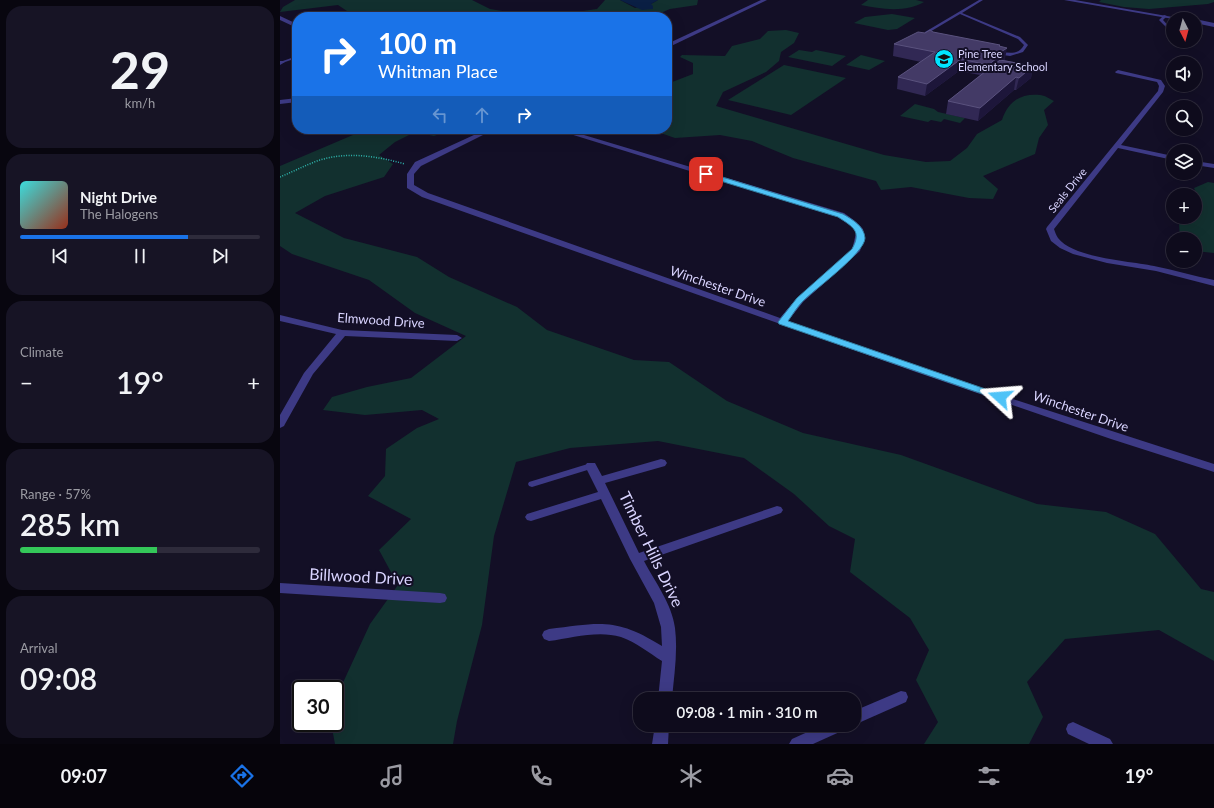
<!DOCTYPE html>
<meta charset="utf-8">
<style>
:root{--surface:#0e0b1c;--page:#171425;--text:#f1f3f6;--muted:#9b9ba3;--line:#2e2b3b;--accent:#1a73e8}
body{margin:0;font-family:Lato,sans-serif;background:var(--page);color:var(--text);height:100vh;display:flex;flex-direction:column;font-size:15px;white-space:nowrap}
*{box-sizing:border-box;margin:0}
p{font-size:13px;color:var(--muted)}
.icon{flex:none;width:22px;height:22px;fill:none;stroke:currentColor;stroke-width:2;stroke-linecap:round;stroke-linejoin:round}
.map{position:relative;flex:1;overflow:hidden}
.panel{display:flex;flex-direction:column;gap:6px;padding:6px;background:#08060f;width:280px}
.panel>*{flex:none}
.banner{position:absolute;left:12px;top:12px;width:380px;height:122px;border-radius:16px;box-shadow:0 4px 16px #0002,0 0 0 1px var(--line);background:#1a73e8;color:#fff;overflow:hidden}
.needle{width:26px;rotate:174deg}
.fabs{position:absolute;left:886px;top:12px;display:grid;gap:8px}
.fabs a{display:grid;place-items:center;width:36px;height:36px;border-radius:50%;background:var(--surface);box-shadow:0 4px 16px #0002,0 0 0 1px var(--line);font-size:20px}
.speed{position:absolute;left:12px;top:680px;display:flex;gap:8px;font-size:20px;font-weight:700;text-align:center}
.speed>*{display:grid;place-content:center;width:52px;height:52px;border-radius:50%;background:var(--surface);box-shadow:0 4px 16px #0002,0 0 0 1px var(--line);line-height:1}
.speed .limit{border:2px solid #111;border-radius:6px;background:#fff;color:#111}
.pin{position:absolute;display:grid;place-items:center;width:34px;height:34px;color:#fff;margin:-17px;border-radius:8px;box-shadow:0 2px 6px #0006}
.me{position:absolute;width:44px;margin:-22px;rotate:289deg;stroke-linejoin:round;filter:drop-shadow(0 0 3px #0008)}
.turn{display:flex;align-items:center;gap:14px;height:84px;padding:0 20px;font-size:18px}
.turn .icon{width:52px;height:52px;stroke-width:2.5}
.turn b{display:block;font-size:28px;line-height:34px}
.lanes{display:flex;align-items:center;height:38px;padding:0 20px;background:#0003;justify-content:center;gap:20px;direction:ltr}
.lanes .off{opacity:.35}
.big{font-size:30px;font-weight:600;line-height:1.1}
.panel .widget{flex:1;display:flex;flex-direction:column;justify-content:center;gap:6px;min-width:0;padding:0 14px;border-radius:16px;background:var(--page)}
.panel .dial{align-items:center;gap:0}
.dial b{font-size:52px;line-height:1}
.song{display:flex;align-items:center;gap:12px}
.cover{width:48px;height:48px;border-radius:6px;background:linear-gradient(135deg,hsl(180 70% 55%),hsl(10 70% 35%))}
.played{height:4px;border-radius:2px;background:linear-gradient(90deg,var(--accent) 70%,var(--line) 70%)}
.keys{display:flex;justify-content:space-around;direction:ltr}
.heat{display:flex;justify-content:space-between;align-items:center;font-size:22px;direction:ltr}
.charge{height:6px;border-radius:3px;background:linear-gradient(90deg,#34c759 57%,var(--line) 0)}
.trip{position:absolute;left:353px;top:692px;width:228px;height:40px;border-radius:16px;background:var(--surface);box-shadow:0 4px 16px #0002,0 0 0 1px var(--line);font-weight:600;line-height:40px;text-align:center}
.dock{display:flex;height:64px;justify-content:space-around;align-items:center;background:#06040b;color:var(--muted)}
.dock .icon{width:28px;height:28px}
.dock .selected{color:var(--accent)}
.dock b{font-size:18px;color:var(--text)}
main{display:flex;flex:1;min-height:0}
.map>svg:first-child{display:block}
.green{fill:#12302f}
.water{fill:#0a1f44}
.lines{fill:none;stroke-linecap:round;stroke-linejoin:round}
.path{stroke:#2fb8b0;stroke-width:1.5;stroke-dasharray:1 1.5;stroke-linecap:butt}
.lane{fill:#3d3a85;fill-rule:evenodd}
.street{fill:#3d3a85;fill-rule:evenodd}
.wall{fill:#312854}
.shaded-wall{fill:#1d163a}
.building{fill:#433a66;stroke:#5a527e}
.route{fill:#4fc3f7;stroke:#337fa1}
.labels{text-anchor:middle;dominant-baseline:central;stroke-width:4;stroke-linejoin:round;paint-order:stroke}
.far-poi-label{font-size:11px;fill:#d9d4ff;stroke:#130f26;text-anchor:start}
.far-street-label{font-size:11px;fill:#d9d4ff;stroke:#130f26}
.street-label{font-size:13px;fill:#d9d4ff;stroke:#130f26}
.near-street-label{font-size:16px;fill:#d9d4ff;stroke:#130f26}
</style>
<main>
<section class="panel">
<div class="widget dial"><b>29</b><p>km/h</p></div>
<div class="widget">
<div class="song"><i class="cover"></i><div><b>Night Drive</b><p>The Halogens</p></div></div>
<div class="played"></div>
<div class="keys"><svg class="icon" aria-label="previous" viewBox="0 0 24 24"><path d="M18 5L8 12l10 7zM5 5v14"/></svg><svg class="icon" aria-label="pause" viewBox="0 0 24 24"><path d="M8 5v14M16 5v14"/></svg><svg class="icon" aria-label="next" viewBox="0 0 24 24"><path d="M6 5l10 7-10 7zM19 5v14"/></svg></div>
</div>
<div class="widget"><p>Climate</p>
<div class="heat"><a>−</a><b class="big">19°</b><a>+</a></div>
</div>
<div class="widget"><p>Range · 57%</p><b class="big">285 km</b><div class="charge"></div></div>
<div class="widget"><p>Arrival</p><b class="big">09:08</b></div>
</section>
<div class="map">
<svg width="934" height="744" viewBox="0 0 934 744">
<rect width="100%" height="100%" fill="#130f26"/>
<g class="green">
<path d="M15,0H192L210,9L234,13L258,11L289,13L317,9L325,0H340L355,8L371,4L378,0H418L417,5L390,9L371,17H84L70,13L58,5L0,12L3,7Z"/>
<path d="M588,0H636L644,2C626,13 600,9 581,5Z"/>
<path d="M821,0H934V2L928,4L869,9L844,7L819,2Z"/>
<path d="M612,14L635,18L617,29L608,30L574,23L585,17Z"/>
<path d="M506,30L519,33L514,43L501,52L499,61L486,72L443,92L436,106L604,155L646,162L670,161L687,148L697,134L722,120C728,102 740,93 760,95C764,95 770,99 774,101L764,110L768,125L759,138L755,154L703,176L718,189L713,199L689,198L631,187L601,190L596,181L513,158L472,141L440,135L395,138L369,129H387V84L413,74V63L400,57L402,55L445,56L452,46L480,39L488,31Z"/>
<path d="M519,50L532,52L536,50L566,56L552,66L508,57Z"/>
<path d="M581,55L605,61L589,70L566,65Z"/>
<path d="M504,65L566,78L511,115L448,100Z"/>
<path d="M635,104L654,109L658,112L685,118L680,123L664,119L661,122L651,120L648,122L620,116Z"/>
<path d="M87,129H165L168,131L154,136L135,132L115,142L99,155L113,164L104,177L45,196L15,213L64,238L137,257L169,277L237,307L267,330L354,360L389,362L447,401L523,433L621,455L757,504L826,512L875,534L921,589L934,592V661L879,630L785,639L747,682L763,717L749,744H644L658,722L636,680L649,650L630,618L570,572L575,539L549,526L514,494L464,458L378,441L290,448L236,462L214,536L202,625L177,721L173,744H55L51,723H55V700L90,624L118,585L99,550L131,519L88,496L105,476L106,449L137,428L159,419L142,410L85,415L43,410L52,397L87,387L131,378L186,336L135,313L89,280L12,254L0,246V166Z"/>
<path d="M928,182L934,183V253L915,251V239H900L899,223L905,217H915V206L920,201L914,188Z"/>
</g>
<path class="water" d="M340,0H378L371,4L373,6V9L362,10Z"/>
<g class="lines">
<path class="path" d="M0,177C12,172 24,166 37,161C66,151 96,156 125,164"/>
<g class="lane">
<path d="M699,0H703L682,13L740,37L748,45L743,52L730,56L716,54L715,53C725,50 737,58 744,45L738,39L680,14L648,33L647,37L644,36L645,32Z"/>
<path d="M884,15L887,16L883,20L893,31V34L879,20Z"/>
<path d="M17,56V58L2,63L0,62Z"/>
<path d="M311,463L314,464L315,466L314,468L252,487L249,486L248,484L249,482Z"/>
</g>
<g class="street">
<path d="M481,0H487L387,48V44Z"/>
<path d="M784,0H795L904,19H893Z"/>
<path d="M0,16L17,24V28L0,20Z"/>
<path d="M915,19L934,23V27L915,23Z"/>
<path d="M0,61H4L5,62L0,65Z"/>
<path d="M838,70L881,80L885,86L883,92L841,145L893,156V160L838,148L774,229C775,232 776,235 778,238C793,258 850,261 874,266C894,270 914,276 934,280V286L876,271L827,263L793,254L780,248L771,241L766,229L767,227L878,91L879,86L877,82L836,73L835,72Z"/>
<path d="M17,98V102L0,104V100Z"/>
<path d="M207,129H215L141,166L134,174V185L148,193L500,318L517,298L572,250L576,233L573,227L558,217L274,129H284L564,213L575,221L583,229L584,238L580,251L523,302L508,321L739,401L934,464V472L831,439L633,371L142,197L127,188V174L135,162Z"/>
<path d="M915,161L934,164V168L915,165Z"/>
<path d="M0,315L62,330L177,335L182,338L177,341L65,336L33,374L5,424L4,426L0,428V415L24,373L56,334L0,321Z"/>
<path d="M381,459L385,460L387,463L385,466L325,483L359,553L497,506L501,507L503,510L501,513L364,561C375,582 392,604 395,628C398,652 394,676 392,699H378L382,661C369,653 356,642 341,637C318,630 292,638 269,641L264,639L262,635L264,631L269,629C320,623 335,617 382,646L381,627L374,603L350,559L321,499L251,521L247,520L245,517L247,514L318,492L305,466L307,463H315L322,476Z"/>
<path d="M0,583L160,593L165,594L167,598L165,602L160,603L0,593Z"/>
<path d="M621,691L626,692L628,697L626,702L574,725V711Z"/>
<path d="M793,722L830,739L833,744H809L788,734L786,729L788,724Z"/>
<path d="M375,725H389L388,744H372Z"/>
<path d="M543,725H566L564,730L533,744H509L512,739Z"/>
</g>
</g>
<path class="wall" d="M653,32L720,46L725,59L724,60L753,66L751,78L736,90H734L698,121L666,114L668,101L700,75L679,71L645,96L617,89L618,77L641,62L613,56L614,44L645,33Z"/>
<g class="shaded-wall">
<path d="M720,45L719,54L727,48L725,59L706,77L708,65Z"/>
<path d="M681,59L679,71L645,96L647,84Z"/>
<path d="M753,66L751,78L736,90L739,78Z"/>
<path d="M736,77L734,90L698,121L700,108Z"/>
</g>
<g class="building">
<path d="M650,30L653,32L720,45L719,46L727,48L718,54L721,55L708,65L681,59L647,84L618,77L655,52L614,44L638,32L645,33Z"/>
<path d="M720,60L753,66L739,78L736,77L700,108L668,101Z"/>
</g>
<path class="route" d="M424,173H429L563,214C573,220 584,226 585,238C585,253 535,289 523,301C517,307 513,314 508,321L723,395L725,397L723,399H717L499,324L498,322L517,298L572,249C582,231 573,227 558,217L424,176Z"/>
<defs>
<symbol id="school-disc" viewBox="-11 -11 22 22"><circle r="9.5" fill="#00e5ff" stroke="#130f26"/><path d="M0-5L7-2L0 1L-7-2ZM-4 1L0 2.5L4 1V4Q0 6-4 4Z" fill="#111"/></symbol>
</defs>
<g fill-rule="evenodd">
<use href="#school-disc" x="653" y="48" width="22" height="22"/>
</g>
<g class="labels">
<g class="far-poi-label">
<text x="678" y="53">Pine Tree<tspan x="678" dy="13">Elementary School</tspan></text>
</g>
<g class="far-street-label">
<text transform="translate(787 190) rotate(-51)">Seals Drive</text>
</g>
<g class="street-label">
<text transform="translate(438 286) rotate(19)">Winchester Drive</text>
<text transform="translate(101 320) rotate(4)">Elmwood Drive</text>
<text transform="translate(801 411) rotate(19)">Winchester Drive</text>
</g>
<g class="near-street-label">
<text transform="translate(372 549) rotate(64)">Timber Hills Drive</text>
<text transform="translate(81 576) rotate(3)">Billwood Drive</text>
</g>
</g>
</svg>
<div class="fabs">
<a><svg class="needle" viewBox="-14 -14 28 28"><path d="M0-13l5 13h-10z" fill="#e53935"/><path d="M0 13l5-13h-10z" fill="#9b9ba3"/></svg></a>
<a><svg class="icon" aria-label="sound" viewBox="0 0 24 24"><path d="M4 9h4l5-4v14l-5-4H4zM17 9q2 3 0 6"/></svg></a>
<a><svg class="icon" aria-label="search" viewBox="0 0 24 24"><circle cx="10" cy="10" r="6"/><path d="M15 15l6 6"/></svg></a>
<a><svg class="icon" aria-label="layers" viewBox="0 0 24 24"><path d="M12 4l9 5-9 5-9-5zM3 14l9 5 9-5"/></svg></a>
<a>+</a>
<a>−</a>
</div>
<div class="speed"><div class="limit">30</div></div>
<div class="pin" style="left:426px;top:174px;background:#d93025"><svg class="icon" aria-label="arrive" viewBox="0 0 24 24"><path d="M6 21V4h12l-3 4 3 4H6"/></svg></div>
<svg class="me" style="left:720px;top:397px" viewBox="-20 -20 40 40"><path d="M0-17L14 15 0 8-14 15z" fill="#4fc3f7" stroke="#fff" stroke-width="4"/></svg>
<div class="trip">09:08 · 1 min · 310 m</div>
<div class="banner">
<div class="turn"><svg class="icon" aria-label="right" viewBox="0 0 24 24"><path d="M7 20v-9h11M14 6l5 5-5 5"/></svg><div><b>100 m</b>Whitman Place</div></div>
<div class="lanes"><svg class="icon off" aria-label="left" viewBox="0 0 24 24"><path d="M17 20v-9H6M10 6l-5 5 5 5"/></svg><svg class="icon off" aria-label="ahead" viewBox="0 0 24 24"><path d="M12 20V5M6 11l6-6 6 6"/></svg><svg class="icon" aria-label="right" viewBox="0 0 24 24"><path d="M7 20v-9h11M14 6l5 5-5 5"/></svg></div>
</div>
</div>
</main>
<nav class="dock">
<b>09:07</b>
<svg class="icon selected" aria-label="directions" viewBox="0 0 24 24"><path d="M12 3l9 9-9 9-9-9zM9 14v-3h6M13 9l2 2-2 2"/></svg>
<svg class="icon" aria-label="music" viewBox="0 0 24 24"><path d="M9 18V5l10-2v13"/><circle cx="6" cy="18" r="3"/><circle cx="16" cy="16" r="3"/></svg>
<svg class="icon" aria-label="phone" viewBox="0 0 24 24"><path d="M5 4h4l2 5-3 2q2 4 5 5l2-3 5 2v4C11 20 4 13 5 4z"/></svg>
<svg class="icon" aria-label="climate" viewBox="0 0 24 24"><path d="M12 3v18M4 7l16 10M4 17L20 7"/></svg>
<svg class="icon" aria-label="car" viewBox="0 0 24 24"><path d="M5 17H2v-5l4-1 3-4h7l3 4 3 1v5h-3M9 17h6M6 11h13"/><circle cx="7" cy="17" r="2"/><circle cx="17" cy="17" r="2"/></svg>
<svg class="icon" aria-label="filters" viewBox="0 0 24 24"><path d="M4 7h16M4 17h16"/><circle cx="9" cy="7" r="2"/><circle cx="15" cy="17" r="2"/></svg>
<b>19°</b>
</nav>
